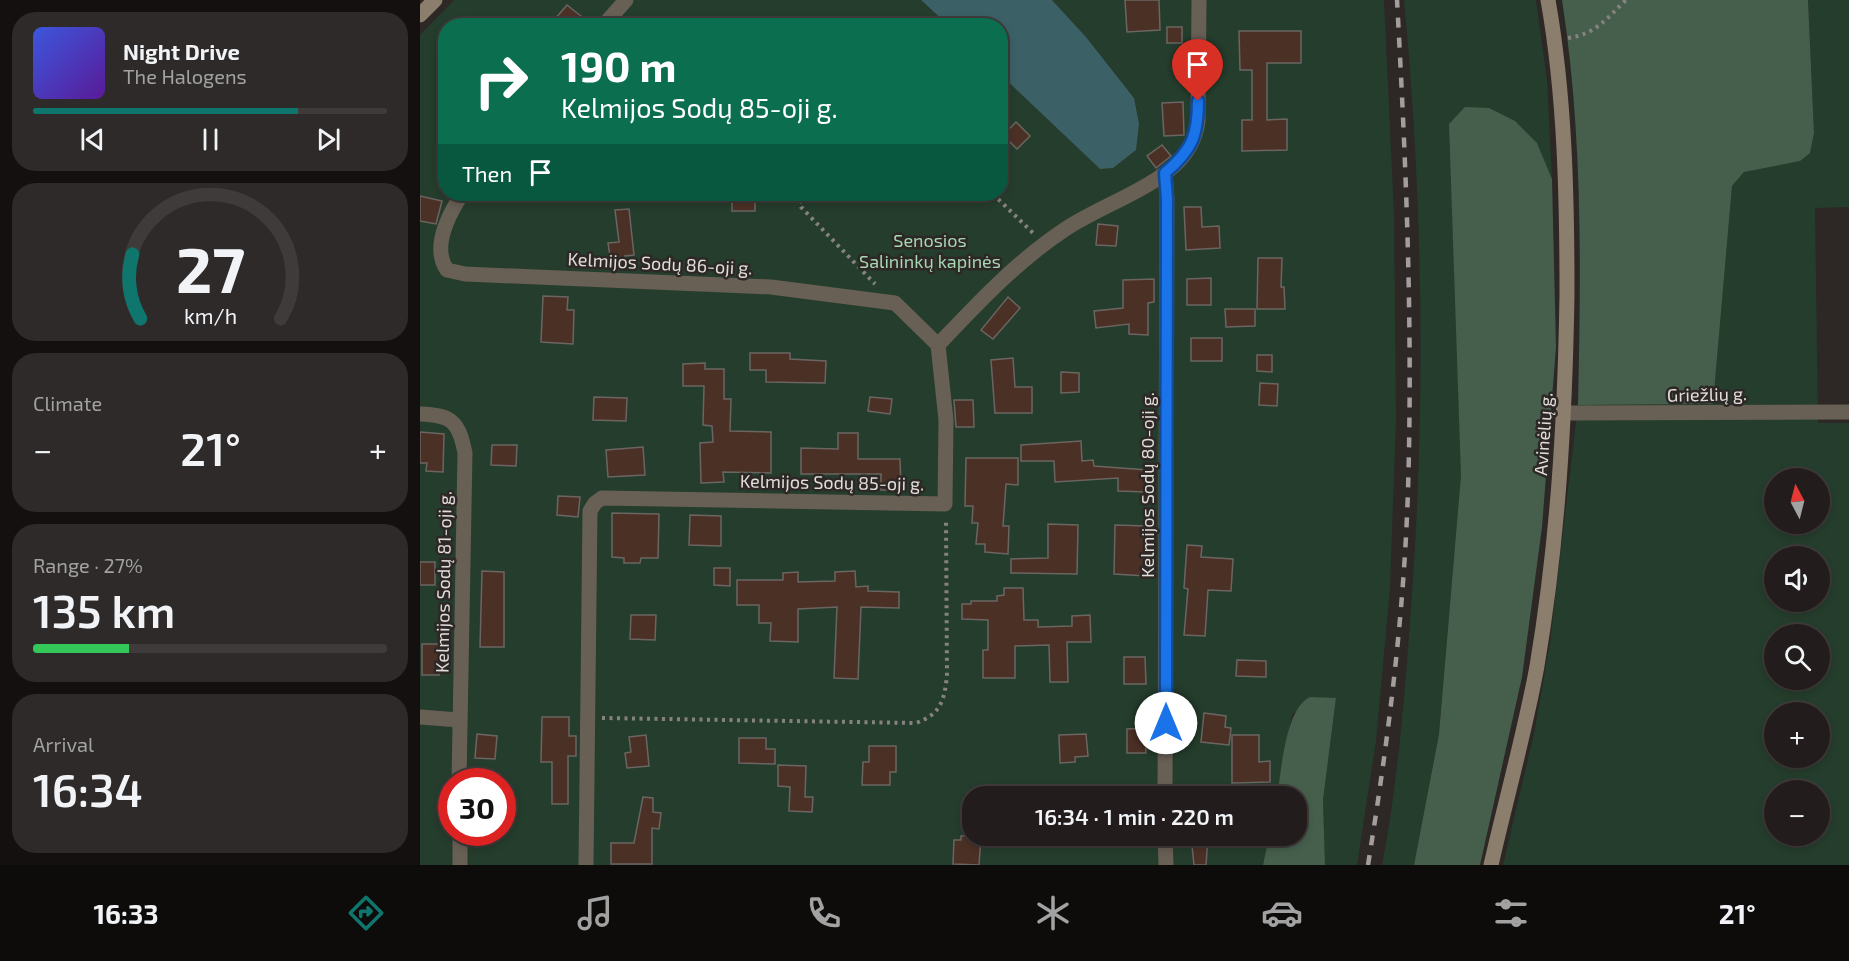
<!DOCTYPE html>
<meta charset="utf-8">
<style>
:root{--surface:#221d1c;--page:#2e2a29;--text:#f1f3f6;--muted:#a2a2a3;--line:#3f3b3b;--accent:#0f766e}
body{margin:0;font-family:"Exo 2",sans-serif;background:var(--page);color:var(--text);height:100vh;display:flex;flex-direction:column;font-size:22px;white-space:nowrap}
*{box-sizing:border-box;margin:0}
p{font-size:20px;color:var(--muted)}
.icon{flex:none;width:33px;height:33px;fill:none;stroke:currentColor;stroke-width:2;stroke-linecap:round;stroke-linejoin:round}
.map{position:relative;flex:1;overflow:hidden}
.sheet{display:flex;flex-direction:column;gap:12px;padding:12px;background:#13100f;width:420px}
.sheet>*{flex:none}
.hud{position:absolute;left:18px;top:18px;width:570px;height:183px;border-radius:24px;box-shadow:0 3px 9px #0003,0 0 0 2px var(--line);background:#0b6e4f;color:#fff;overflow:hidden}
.needle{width:39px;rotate:353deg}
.buttons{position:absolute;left:1344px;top:468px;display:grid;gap:12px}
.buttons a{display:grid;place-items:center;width:66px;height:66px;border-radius:50%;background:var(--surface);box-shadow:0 3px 9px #0003,0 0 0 2px var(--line);font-size:30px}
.speed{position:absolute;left:18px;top:768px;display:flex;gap:12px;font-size:30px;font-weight:700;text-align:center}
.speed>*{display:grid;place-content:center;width:78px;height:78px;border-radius:50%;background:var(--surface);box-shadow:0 3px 9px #0003,0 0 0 2px var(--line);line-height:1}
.speed .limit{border:9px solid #d22;background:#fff;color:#111}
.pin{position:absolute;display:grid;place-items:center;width:51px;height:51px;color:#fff;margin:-62px -26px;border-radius:50% 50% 50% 0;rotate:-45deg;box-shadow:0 0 6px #0007}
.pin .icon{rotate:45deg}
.me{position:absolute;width:66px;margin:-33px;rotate:0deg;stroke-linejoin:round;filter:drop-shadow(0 0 4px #0008)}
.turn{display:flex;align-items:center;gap:21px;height:126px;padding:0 24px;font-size:27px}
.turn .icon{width:78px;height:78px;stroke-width:2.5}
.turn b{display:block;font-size:42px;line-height:51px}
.then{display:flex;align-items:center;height:57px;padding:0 24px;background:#0003;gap:12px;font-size:22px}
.big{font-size:45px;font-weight:600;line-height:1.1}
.sheet .tile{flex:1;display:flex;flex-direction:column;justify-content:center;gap:9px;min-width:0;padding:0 21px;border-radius:24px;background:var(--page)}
.sheet .dial{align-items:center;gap:0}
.dial svg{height:156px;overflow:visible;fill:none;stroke:var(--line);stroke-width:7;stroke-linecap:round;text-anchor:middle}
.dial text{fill:var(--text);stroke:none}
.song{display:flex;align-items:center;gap:18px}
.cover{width:72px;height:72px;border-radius:9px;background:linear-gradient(135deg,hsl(230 70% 55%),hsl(270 70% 35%))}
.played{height:6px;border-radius:3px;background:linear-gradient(90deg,var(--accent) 75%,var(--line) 75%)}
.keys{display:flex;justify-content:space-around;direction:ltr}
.heat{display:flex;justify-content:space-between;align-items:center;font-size:33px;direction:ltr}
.charge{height:9px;border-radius:4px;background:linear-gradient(90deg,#34c759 27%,var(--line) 0)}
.trip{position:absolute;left:542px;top:786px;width:345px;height:60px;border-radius:24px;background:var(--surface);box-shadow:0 3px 9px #0003,0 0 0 2px var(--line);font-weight:600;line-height:60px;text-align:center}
.menu{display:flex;height:96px;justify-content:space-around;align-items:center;background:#0e0c0b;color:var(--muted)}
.menu .icon{width:42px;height:42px}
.menu .on{color:var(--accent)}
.menu b{font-size:27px;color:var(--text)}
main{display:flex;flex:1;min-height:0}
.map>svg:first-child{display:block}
.green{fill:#253d2c;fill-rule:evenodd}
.forest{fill:#465f4c}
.water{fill:#3b6065}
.building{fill:#4b3025;stroke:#6b6562;stroke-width:1.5}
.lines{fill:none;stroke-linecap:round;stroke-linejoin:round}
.path{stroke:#878280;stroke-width:4;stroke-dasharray:3 4.5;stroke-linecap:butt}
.street{stroke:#685f55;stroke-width:15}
.secondary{stroke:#8b7e6d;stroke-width:15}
.rail{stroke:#a39e9c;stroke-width:4.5;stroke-dasharray:10 10;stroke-linecap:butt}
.route-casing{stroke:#114b97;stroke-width:15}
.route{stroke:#1a73e8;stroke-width:10}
.labels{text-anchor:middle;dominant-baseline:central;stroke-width:5;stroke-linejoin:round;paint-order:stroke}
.park-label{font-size:18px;fill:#a5d7b2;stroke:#2d2725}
.street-label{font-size:18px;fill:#e1dddb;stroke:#2d2725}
</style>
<main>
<section class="sheet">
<div class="tile">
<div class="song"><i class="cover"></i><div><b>Night Drive</b><p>The Halogens</p></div></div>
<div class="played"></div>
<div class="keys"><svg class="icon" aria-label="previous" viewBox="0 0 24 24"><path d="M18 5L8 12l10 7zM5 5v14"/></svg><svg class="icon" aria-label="pause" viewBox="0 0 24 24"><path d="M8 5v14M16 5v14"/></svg><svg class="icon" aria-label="next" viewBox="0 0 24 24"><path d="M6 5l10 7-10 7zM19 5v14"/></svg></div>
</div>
<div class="tile dial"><svg viewBox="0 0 100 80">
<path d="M14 69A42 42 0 1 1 86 69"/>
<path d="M14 69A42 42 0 0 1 10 36" stroke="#0f766e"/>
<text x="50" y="56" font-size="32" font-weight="700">27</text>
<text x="50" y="72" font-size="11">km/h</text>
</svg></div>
<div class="tile"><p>Climate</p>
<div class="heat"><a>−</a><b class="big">21°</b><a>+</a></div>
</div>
<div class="tile"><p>Range · 27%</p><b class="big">135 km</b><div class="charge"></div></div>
<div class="tile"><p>Arrival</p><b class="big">16:34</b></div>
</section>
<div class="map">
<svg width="1429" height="865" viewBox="0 0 1429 865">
<rect width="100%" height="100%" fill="#2d2725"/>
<g class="green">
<path d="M34,0H501L528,25L26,26V194H580L581,75L680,169L714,98L666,37L632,0H964L974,215L976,419L970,589L956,741L937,865H905L903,800L916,699L891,697L872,715L857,796H552V836H849L843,865H0V35ZM32,782H82V832H32Z"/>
<path d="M984,0H1116L1127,80L1132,179L1117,143L1041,475L1019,734L994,865H962C978,783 985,692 991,608C1006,406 1003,202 984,0Z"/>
<path d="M1388,0H1429V207L1395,208L1398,423H1429V865H1083L1115,729L1130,642L1158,405L1293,404L1312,186L1324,172L1390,153L1394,133ZM1354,478H1400V524H1354ZM1354,556H1400V602H1354ZM1354,634H1400V680H1354ZM1354,712H1400V758H1354ZM1354,790H1400V836H1354Z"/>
</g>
<g class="forest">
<path d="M1142,0H1388L1394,133L1390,153L1380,161L1324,172L1312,186L1293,404L1158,405C1161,270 1163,134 1142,0Z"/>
<path d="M1045,107L1069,108L1095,121L1117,143L1132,179L1136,347L1122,527L1102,677L1060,865H994L1019,734L1041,475L1029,124Z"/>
<path d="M890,697L916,698L903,800L905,865H843L849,836H876V796H857C862,769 865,709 890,697Z"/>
</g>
<path class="water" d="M501,0H632L666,37L714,98L719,124L716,150L693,168L680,169L581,75L580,26L528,25Z"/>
<g class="building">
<path d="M705,0H739L740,30L707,32Z"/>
<path d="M147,5L161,16L153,26H143L135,19Z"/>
<rect x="747" y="27" width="15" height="16"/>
<path d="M819,31H881V63H847V120L867,119V150L822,151V120H832V70H820Z"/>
<path d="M763,102L764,135L744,136L742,103Z"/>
<path d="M596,122L610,136L597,149L583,135Z"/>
<path d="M742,145L751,156L736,168L727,156Z"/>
<rect x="312" y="194" width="23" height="17"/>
<path d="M0,196L22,201L16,224L0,221Z"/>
<path d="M764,207H781L782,227L799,226L800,248L766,250Z"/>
<path d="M209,209L214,255L205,256L206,261L191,263L188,243L199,242L195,210Z"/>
<path d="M678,224L698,226L696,246L676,245Z"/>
<path d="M838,258H862L861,287H864L865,309H837Z"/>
<path d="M791,278V305H767V279Z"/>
<path d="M734,279V302L728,303V335L709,334V324L676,328L674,311L703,308V280Z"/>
<path d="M123,296L148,297L147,310H154L153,344L121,342Z"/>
<path d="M588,297L600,308L573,339L561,330Z"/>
<path d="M805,309H835V326L806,327Z"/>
<rect x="771" y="338" width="31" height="23"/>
<path d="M330,353H370V359L406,361L405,383L346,382V370H330Z"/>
<path d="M837,355H852V372L837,371Z"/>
<path d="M593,358L595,387H612V413H575L571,360Z"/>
<path d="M285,363V369H304V399H311L310,431L351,432V473L303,472L304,482L281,483L280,443L293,442L292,426L283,425L284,386H263V364Z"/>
<path d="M641,372L659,373V392L641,393Z"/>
<path d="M840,383L858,384L857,406L839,405Z"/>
<path d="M174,397L207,398L206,421L173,420Z"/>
<path d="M450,397L472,399L470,414L448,411Z"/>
<path d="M534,400H553L554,427H536Z"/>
<path d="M0,432L24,434L23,472L6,471L7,463H0Z"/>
<path d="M418,433H438V459H480L481,490H461V474H381V448L418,449Z"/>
<path d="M661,441L662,461L673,460L674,466L728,470L726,492L698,491V478L635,482L634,461H601V445Z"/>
<path d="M72,445H97L96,466L71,465Z"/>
<path d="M223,447L225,475L188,477L186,450Z"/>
<path d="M546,458H598V485L586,484L583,526H589L588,554L565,552V544H556L558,523H552L553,506H545Z"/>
<path d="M138,496L160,497L158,517L137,515Z"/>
<path d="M192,513L239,514L238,558H221L220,563H204V558L192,557Z"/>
<path d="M270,515L301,516V546L269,545Z"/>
<path d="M628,524L658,525L657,574L591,573V559L628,558Z"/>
<path d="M695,525L728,526L726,576L694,574Z"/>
<path d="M767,545L782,546L781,557L813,559L811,591L788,590L785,636L764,635L768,589L764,588Z"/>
<rect x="0" y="562" width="15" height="23"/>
<path d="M294,568H310V586L294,585Z"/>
<path d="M62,571L84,572V647H60Z"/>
<path d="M435,571L436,587L448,586V591L479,592V608L441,607L438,679L414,678L417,607L378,609V642L350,641L351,623H339V605H317V580H363V573L378,572V582L415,581V572Z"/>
<path d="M584,588H603L604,620H618V627L652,626V616L670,615L671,642H647L648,682H630L629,645L595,646V678H563V650H568V620L542,619V604H551V601H577V596L584,595Z"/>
<path d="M211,615H236L235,640L210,639Z"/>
<path d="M2,644H20L19,675H2Z"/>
<path d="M704,657H725L726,684H704Z"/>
<path d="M817,660L846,661V677L816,676Z"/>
<path d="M784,713L806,716L805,727L811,728L809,745L781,742Z"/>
<path d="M122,717H149V736H156V756H148V804H132V762H121Z"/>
<path d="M725,728L726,753H707V729Z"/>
<path d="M57,734L77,736L75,759L55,758Z"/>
<path d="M666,734L668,756L655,757V762L640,763L639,735Z"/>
<path d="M226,735L229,766L207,768L205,753L211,752L209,737Z"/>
<path d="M812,735H839V762L850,761V782L812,783Z"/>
<path d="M319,738H346V749H355V764L319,763Z"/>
<path d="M449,746H476V772H470V785H442L443,762H449Z"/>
<path d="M358,765L386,766L385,797H393L392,812L369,811L370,787L358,786Z"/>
<path d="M223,797L233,798V812L241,813L239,829L232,828V864H191V843H214Z"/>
<path d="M541,836H561L559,865L533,864L534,840H541Z"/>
<path d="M771,836H788L786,865H774Z"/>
</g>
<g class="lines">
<g class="path">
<path d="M1148,38C1176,34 1186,19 1206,0"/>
<path d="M385,194L379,203L381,207L455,284"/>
<path d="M573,194L613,233"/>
<path d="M182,718L496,723C521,714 524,701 527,676L526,520"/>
</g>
<g class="street">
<path d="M183,26L206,0"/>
<path d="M745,173L747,199L745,796"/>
<path d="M42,194C29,214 11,247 27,270L45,274L351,287L475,303L518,345"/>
<path d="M1145,413L1429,412"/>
<path d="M0,414C32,415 39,422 45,453L39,782"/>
<path d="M0,717L39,720"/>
<path d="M40,832V865"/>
<path d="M745,836L746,865"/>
<path d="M166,865L170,511L175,503L182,498L525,504L526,420L518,345C558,303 596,262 644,230C679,206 730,191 759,161C770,149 776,137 778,121L779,0"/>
</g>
<g class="secondary">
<path d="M0,15L15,0"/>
<path d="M1071,865C1086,799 1105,732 1117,666C1138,541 1145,421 1147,294C1147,197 1145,96 1128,0"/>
</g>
<path class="rail" d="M948,865C968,741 984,616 988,490C993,327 986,163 977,0"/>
</g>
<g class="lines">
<defs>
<path id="route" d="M746,723L747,199L745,173C772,150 778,136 778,101"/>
</defs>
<use href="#route" class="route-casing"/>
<use href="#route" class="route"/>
</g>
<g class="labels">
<g class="park-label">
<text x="510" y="240">Senosios<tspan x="510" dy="21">Salininkų kapinės</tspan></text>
</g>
<g class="street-label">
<text transform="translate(240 263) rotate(3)">Kelmijos Sodų 86-oji g.</text>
<text transform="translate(1287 394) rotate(-1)">Griežlių g.</text>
<text transform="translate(1123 434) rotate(-86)">Avinėlių g.</text>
<text transform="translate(412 482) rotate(1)">Kelmijos Sodų 85-oji g.</text>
<text transform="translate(727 485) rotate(-90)">Kelmijos Sodų 80-oji g.</text>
<text transform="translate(23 582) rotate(-89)">Kelmijos Sodų 81-oji g.</text>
</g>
</g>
</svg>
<div class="buttons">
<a><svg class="needle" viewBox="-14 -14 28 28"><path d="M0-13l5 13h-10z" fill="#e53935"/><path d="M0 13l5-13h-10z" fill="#a2a2a3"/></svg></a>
<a><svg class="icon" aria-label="sound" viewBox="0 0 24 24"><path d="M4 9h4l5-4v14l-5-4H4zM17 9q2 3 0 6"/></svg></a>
<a><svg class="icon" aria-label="search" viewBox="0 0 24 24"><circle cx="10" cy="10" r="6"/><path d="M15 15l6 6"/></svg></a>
<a>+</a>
<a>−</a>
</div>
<div class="speed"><div class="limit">30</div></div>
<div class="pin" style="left:778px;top:101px;background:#d93025"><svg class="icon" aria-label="arrive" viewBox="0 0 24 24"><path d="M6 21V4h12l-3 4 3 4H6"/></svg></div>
<svg class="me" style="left:746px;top:723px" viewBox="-20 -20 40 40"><circle r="19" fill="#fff"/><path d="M0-13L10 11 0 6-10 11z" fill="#1a73e8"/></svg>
<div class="trip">16:34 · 1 min · 220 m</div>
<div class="hud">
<div class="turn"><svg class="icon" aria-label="right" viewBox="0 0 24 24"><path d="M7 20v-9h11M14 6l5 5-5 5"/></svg><div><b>190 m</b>Kelmijos Sodų 85-oji g.</div></div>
<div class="then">Then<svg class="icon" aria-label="arrive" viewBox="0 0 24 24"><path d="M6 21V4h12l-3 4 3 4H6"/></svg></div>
</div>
</div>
</main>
<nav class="menu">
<b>16:33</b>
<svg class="icon on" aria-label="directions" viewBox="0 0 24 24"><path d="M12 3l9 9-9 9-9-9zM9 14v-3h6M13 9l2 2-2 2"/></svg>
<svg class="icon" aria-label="music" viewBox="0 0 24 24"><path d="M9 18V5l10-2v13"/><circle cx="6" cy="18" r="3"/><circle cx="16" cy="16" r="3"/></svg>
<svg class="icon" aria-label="phone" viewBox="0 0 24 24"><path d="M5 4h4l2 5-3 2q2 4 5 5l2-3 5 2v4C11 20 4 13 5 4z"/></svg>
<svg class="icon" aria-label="climate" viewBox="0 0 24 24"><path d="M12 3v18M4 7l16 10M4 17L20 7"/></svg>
<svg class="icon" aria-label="car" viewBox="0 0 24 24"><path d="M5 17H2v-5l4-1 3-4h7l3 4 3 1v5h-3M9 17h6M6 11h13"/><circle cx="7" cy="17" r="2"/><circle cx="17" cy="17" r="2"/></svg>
<svg class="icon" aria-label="filters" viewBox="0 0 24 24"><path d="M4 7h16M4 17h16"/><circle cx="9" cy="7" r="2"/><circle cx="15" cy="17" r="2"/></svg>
<b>21°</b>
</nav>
